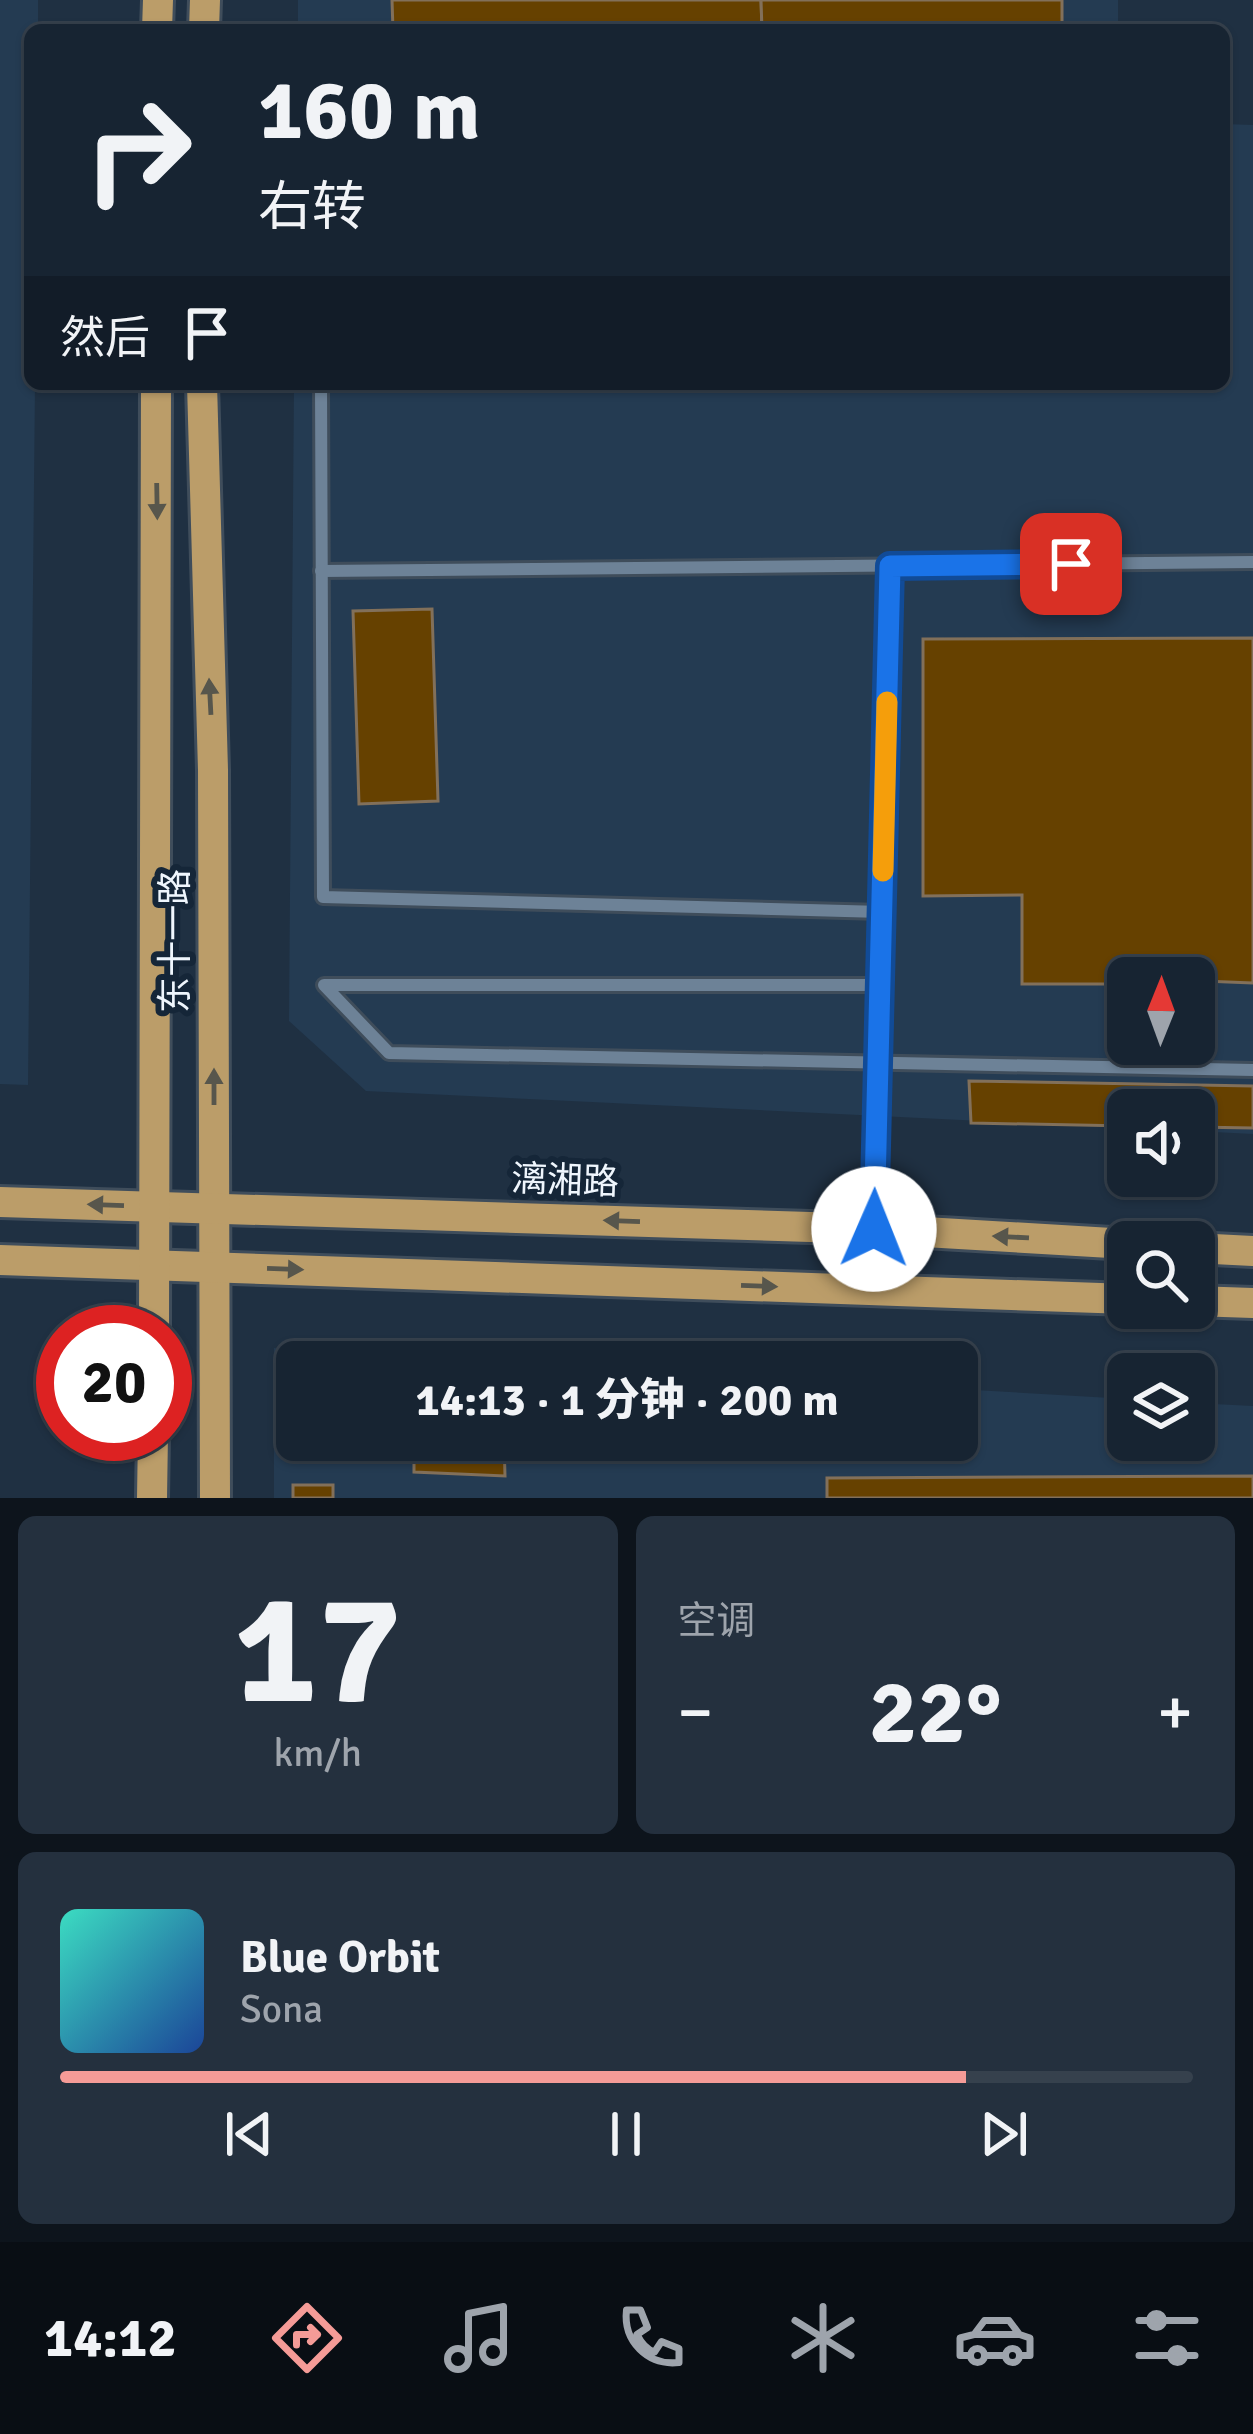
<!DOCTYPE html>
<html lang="zh">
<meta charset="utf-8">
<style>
:root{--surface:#172432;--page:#24303e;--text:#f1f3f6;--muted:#9ea4ac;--line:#36414d;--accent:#f59b97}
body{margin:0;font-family:Signika,"Noto Sans SC",sans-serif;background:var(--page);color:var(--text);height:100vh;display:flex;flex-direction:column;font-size:45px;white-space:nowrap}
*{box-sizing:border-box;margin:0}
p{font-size:39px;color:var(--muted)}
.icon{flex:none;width:66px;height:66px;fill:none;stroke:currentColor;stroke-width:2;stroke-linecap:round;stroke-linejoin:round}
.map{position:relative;height:1498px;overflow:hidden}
.side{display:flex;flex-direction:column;gap:18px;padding:18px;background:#0d141c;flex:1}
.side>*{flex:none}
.hud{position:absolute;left:24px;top:24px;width:1206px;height:366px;border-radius:18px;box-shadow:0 3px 9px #0004,0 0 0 3px var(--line);background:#172432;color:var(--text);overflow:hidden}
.needle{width:78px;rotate:1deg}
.tools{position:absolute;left:1107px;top:957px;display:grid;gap:24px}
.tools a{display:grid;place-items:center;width:108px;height:108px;border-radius:18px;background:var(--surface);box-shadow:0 3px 9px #0004,0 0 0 3px var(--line);font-size:60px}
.speed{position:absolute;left:36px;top:1305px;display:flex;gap:24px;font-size:60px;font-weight:700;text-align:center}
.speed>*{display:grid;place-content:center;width:156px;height:156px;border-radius:50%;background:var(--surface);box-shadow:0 3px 9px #0004,0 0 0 3px var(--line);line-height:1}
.speed .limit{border:18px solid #d22;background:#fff;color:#111}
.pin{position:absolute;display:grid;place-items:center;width:102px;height:102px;color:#fff;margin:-51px;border-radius:24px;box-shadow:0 6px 18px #0006}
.me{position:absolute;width:132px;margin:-66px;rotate:1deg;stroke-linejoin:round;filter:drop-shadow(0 0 9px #0008)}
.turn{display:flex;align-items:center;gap:42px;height:252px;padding:0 36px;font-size:54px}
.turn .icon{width:156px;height:156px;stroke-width:2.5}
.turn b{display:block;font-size:84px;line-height:102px}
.then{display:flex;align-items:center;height:114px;padding:0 36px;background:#0003;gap:24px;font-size:45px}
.big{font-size:90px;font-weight:800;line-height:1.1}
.side .widget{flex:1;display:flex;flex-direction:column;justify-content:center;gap:18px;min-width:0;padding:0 42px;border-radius:18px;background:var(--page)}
.side .dial{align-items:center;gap:0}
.dial b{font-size:156px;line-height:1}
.song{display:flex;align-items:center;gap:36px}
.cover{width:144px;height:144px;border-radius:18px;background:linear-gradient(135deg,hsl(170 70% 55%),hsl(220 70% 35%))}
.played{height:12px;border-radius:6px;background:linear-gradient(90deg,var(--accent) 80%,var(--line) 80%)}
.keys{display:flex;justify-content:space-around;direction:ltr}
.heat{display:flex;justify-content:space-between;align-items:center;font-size:66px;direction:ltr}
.side .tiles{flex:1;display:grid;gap:18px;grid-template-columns:1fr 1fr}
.widget:last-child{grid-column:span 2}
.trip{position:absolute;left:276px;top:1341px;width:702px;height:120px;border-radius:18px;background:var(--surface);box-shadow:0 3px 9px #0004,0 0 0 3px var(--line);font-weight:800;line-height:120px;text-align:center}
.tabs{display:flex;height:192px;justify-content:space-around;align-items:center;background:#090e14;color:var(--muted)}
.tabs .icon{width:84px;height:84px}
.tabs .current{color:var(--accent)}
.tabs b{font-size:54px;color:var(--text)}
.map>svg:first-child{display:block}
.built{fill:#243b52;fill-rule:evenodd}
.building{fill:#664100;stroke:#82705a;stroke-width:3}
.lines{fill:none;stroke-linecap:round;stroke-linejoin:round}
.service-casing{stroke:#3f4d5b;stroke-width:18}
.primary-casing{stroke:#3f4d5b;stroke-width:36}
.service{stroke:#6d8297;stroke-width:12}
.primary{stroke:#bb9d69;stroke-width:30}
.oneway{fill:#57564c}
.route-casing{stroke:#114b97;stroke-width:30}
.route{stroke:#1a73e8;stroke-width:21}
.slow{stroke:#f59e0b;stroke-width:21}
.labels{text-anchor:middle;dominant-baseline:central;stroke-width:12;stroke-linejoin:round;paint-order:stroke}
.street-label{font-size:36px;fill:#eff6fd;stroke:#152638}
</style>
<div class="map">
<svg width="1253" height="1498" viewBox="0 0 1253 1498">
<rect width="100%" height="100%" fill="#1f3042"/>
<g class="built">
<path d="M0,0H38V30H30V384H35L28,1085L0,1084Z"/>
<rect x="298" y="0" width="820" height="30"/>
<path d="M1224,124L1253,125V1134L1194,1131V1110H1128V1128L366,1091L289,1021L294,384H1224ZM1128,978H1194V1044H1128Z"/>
<path d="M274,1348L504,1362H297V1440H957V1389L1128,1399V1440H1194V1403L1253,1406V1498H274Z"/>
</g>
<g class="building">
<path d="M392,0H761L762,30H393Z"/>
<path d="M761,0H1062V30H762Z"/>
<path d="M432,609L438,801L359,804L353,611Z"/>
<path d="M1253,638V983L1128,978V984H1022V895L923,896V639Z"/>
<path d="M969,1081L1253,1086V1128L1194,1127V1110H1128V1126L971,1123Z"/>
<path d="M414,1440H504L505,1476L414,1472Z"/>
<path d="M1253,1476V1498H827V1478Z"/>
<rect x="293" y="1485" width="40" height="13"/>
</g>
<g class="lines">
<defs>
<g id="service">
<path d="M321,384L323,897L882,912"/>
<path d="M321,571L1253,562"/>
<path d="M880,985H324L389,1053L1253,1070"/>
<path d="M874,1228L890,566"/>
</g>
<g id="primary">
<path d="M157,30L158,0"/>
<path d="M204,30L205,0"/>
<path d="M202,384L213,770L215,1498"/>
<path d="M0,1202L874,1229L1128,1244"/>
<path d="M1194,1248L1253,1251"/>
<path d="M0,1260L1128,1299"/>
<path d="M1194,1301L1253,1303"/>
<path d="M154,1332L156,384"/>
<path d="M152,1498L153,1434"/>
</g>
</defs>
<use href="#service" class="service-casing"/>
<use href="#primary" class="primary-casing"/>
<use href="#service" class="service"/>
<use href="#primary" class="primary"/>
</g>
<defs><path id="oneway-solid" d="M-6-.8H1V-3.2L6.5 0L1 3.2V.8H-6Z" transform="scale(3)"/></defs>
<g class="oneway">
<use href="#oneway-solid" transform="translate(157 501) rotate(89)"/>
<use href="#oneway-solid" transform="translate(210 697) rotate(-93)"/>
<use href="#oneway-solid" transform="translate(214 1087) rotate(-90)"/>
<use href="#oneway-solid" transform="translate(106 1205) rotate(-178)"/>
<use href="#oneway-solid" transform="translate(622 1221) rotate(-178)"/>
<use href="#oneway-solid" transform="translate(1011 1237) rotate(-177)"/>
<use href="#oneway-solid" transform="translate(285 1269) rotate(2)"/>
<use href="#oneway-solid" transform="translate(759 1286) rotate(2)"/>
</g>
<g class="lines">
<defs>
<path id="route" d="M874,1229L890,566L1071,564"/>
</defs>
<use href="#route" class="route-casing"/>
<use href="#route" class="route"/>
<path class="slow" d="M883,871L887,702"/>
</g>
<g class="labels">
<g class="street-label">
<text transform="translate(175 941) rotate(-90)">东十一路</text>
<text transform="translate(565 1181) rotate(2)">漓湘路</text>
</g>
</g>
</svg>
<div class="tools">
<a><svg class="needle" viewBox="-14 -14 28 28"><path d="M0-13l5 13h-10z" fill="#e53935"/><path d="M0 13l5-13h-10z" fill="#9ea4ac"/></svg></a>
<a><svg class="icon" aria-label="sound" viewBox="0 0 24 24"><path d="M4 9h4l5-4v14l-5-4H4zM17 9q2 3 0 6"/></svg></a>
<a><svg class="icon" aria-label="search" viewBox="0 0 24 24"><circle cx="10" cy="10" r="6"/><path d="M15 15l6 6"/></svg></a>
<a><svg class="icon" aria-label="layers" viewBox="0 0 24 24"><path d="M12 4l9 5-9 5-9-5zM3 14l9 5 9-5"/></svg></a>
</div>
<div class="speed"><div class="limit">20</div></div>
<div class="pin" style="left:1071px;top:564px;background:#d93025"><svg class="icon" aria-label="arrive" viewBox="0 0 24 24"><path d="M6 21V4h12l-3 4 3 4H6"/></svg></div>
<svg class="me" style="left:874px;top:1229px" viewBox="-20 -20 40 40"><circle r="19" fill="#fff"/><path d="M0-13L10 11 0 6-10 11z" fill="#1a73e8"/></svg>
<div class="trip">14:13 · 1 分钟 · 200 m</div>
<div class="hud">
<div class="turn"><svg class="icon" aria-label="right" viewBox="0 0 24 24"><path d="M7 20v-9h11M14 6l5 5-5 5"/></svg><div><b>160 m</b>右转</div></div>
<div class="then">然后<svg class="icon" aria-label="arrive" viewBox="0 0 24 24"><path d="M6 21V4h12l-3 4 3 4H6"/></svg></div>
</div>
</div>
<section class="side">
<div class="tiles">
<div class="widget dial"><b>17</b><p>km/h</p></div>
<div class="widget"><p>空调</p>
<div class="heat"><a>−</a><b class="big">22°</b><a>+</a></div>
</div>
<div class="widget">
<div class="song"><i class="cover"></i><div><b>Blue Orbit</b><p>Sona</p></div></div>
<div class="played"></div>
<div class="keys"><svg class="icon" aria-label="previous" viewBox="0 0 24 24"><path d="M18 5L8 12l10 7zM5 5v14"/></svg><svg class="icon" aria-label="pause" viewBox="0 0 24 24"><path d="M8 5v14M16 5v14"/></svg><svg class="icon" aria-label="next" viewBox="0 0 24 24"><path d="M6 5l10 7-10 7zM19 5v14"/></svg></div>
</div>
</div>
</section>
<nav class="tabs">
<b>14:12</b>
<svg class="icon current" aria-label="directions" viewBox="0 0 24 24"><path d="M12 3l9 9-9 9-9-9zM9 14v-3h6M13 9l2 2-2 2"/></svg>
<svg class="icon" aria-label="music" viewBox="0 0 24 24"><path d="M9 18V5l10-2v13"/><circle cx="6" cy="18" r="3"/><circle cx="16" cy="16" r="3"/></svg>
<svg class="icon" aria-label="phone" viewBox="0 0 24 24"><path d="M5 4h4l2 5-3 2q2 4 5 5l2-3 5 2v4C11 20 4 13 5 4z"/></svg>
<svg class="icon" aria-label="climate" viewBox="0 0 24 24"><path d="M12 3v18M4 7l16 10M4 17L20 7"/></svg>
<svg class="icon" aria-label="car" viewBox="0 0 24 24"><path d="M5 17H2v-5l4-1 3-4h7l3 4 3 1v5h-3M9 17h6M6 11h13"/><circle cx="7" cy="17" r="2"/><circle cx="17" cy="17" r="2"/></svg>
<svg class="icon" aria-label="filters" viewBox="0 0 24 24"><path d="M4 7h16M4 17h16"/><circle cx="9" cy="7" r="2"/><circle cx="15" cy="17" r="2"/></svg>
</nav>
